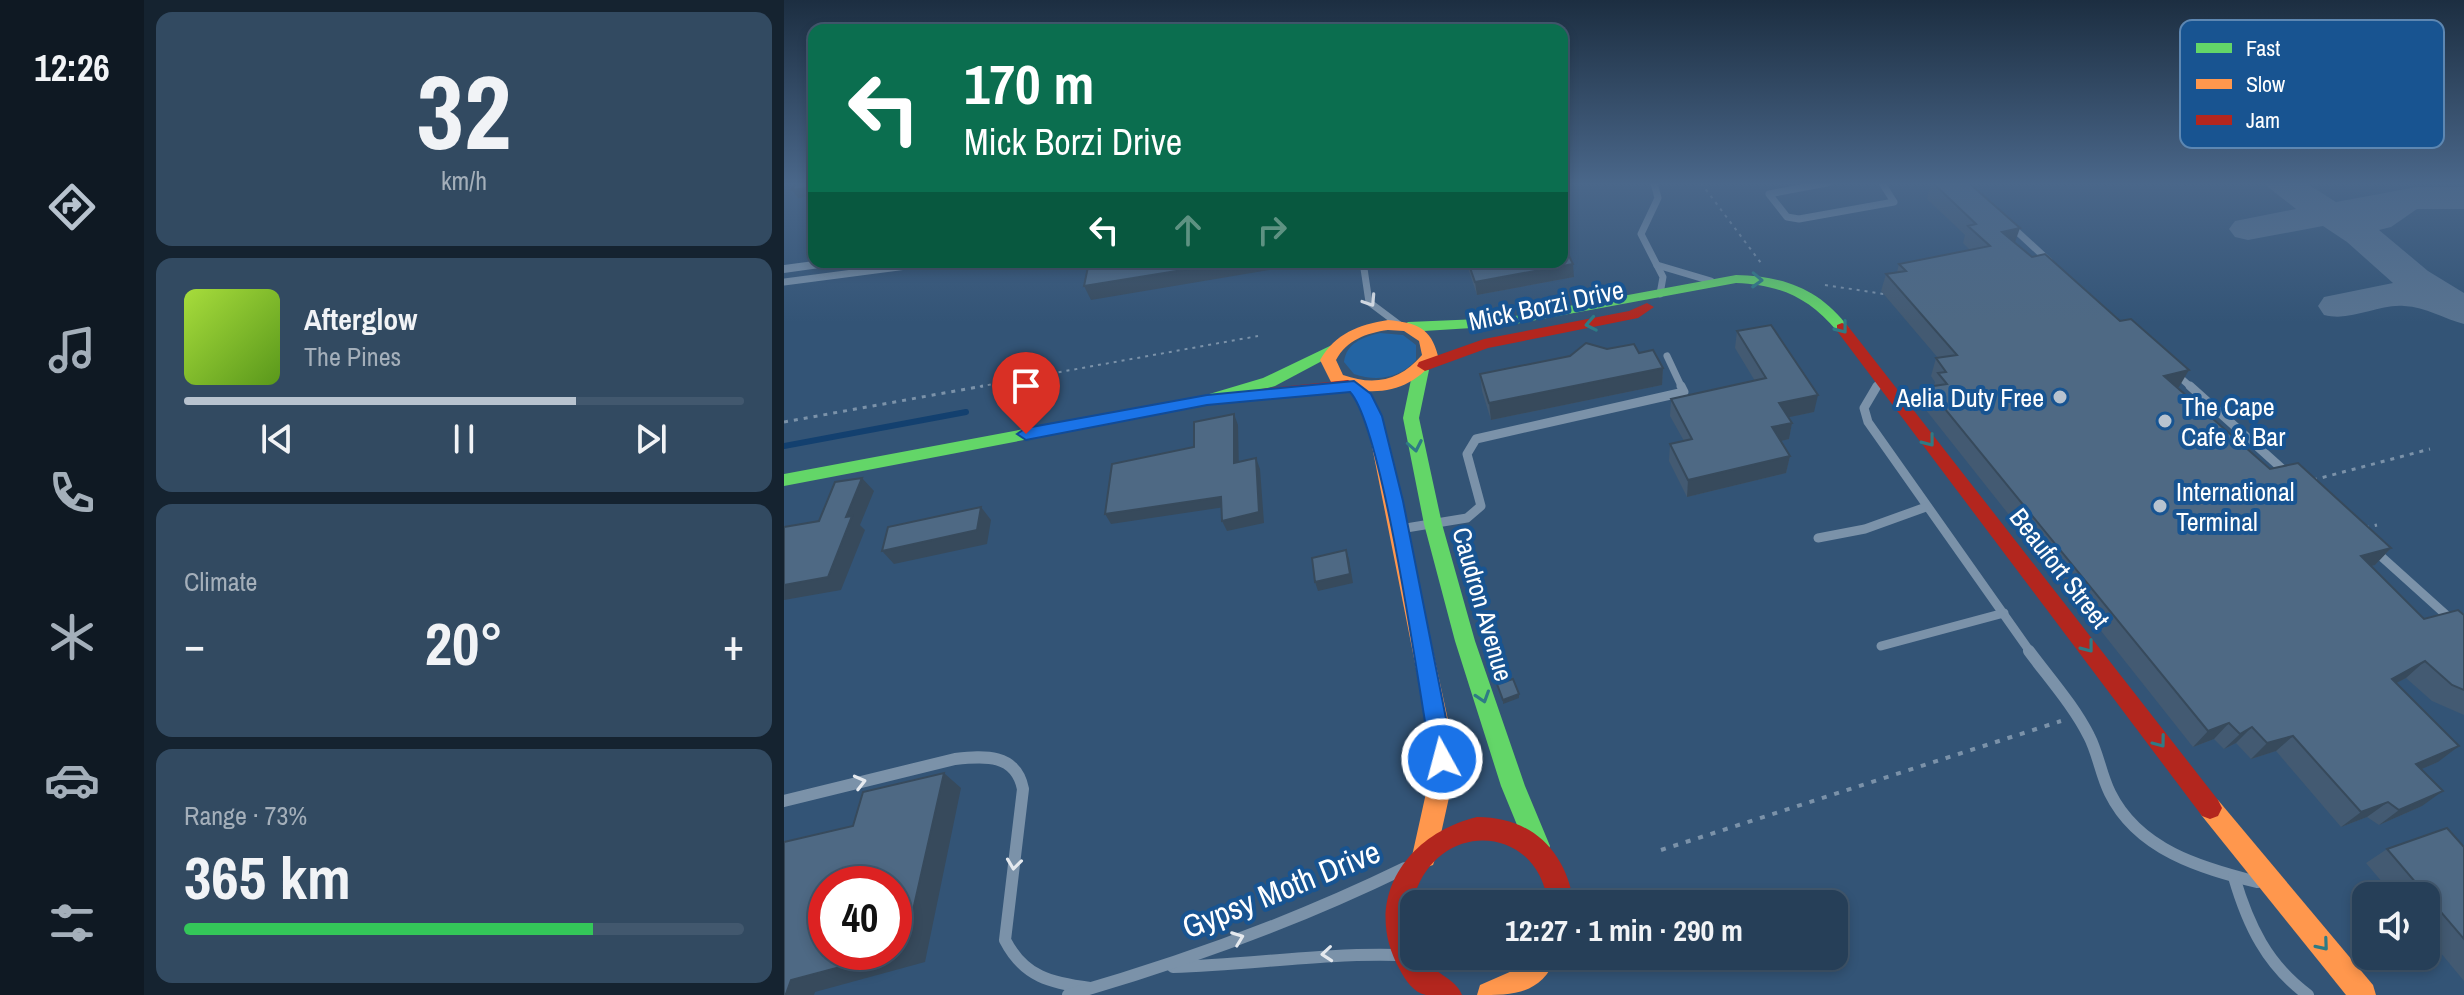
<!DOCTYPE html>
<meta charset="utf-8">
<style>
:root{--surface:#263f58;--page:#324a61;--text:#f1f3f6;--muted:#a4afba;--line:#42586e;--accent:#b8c3cf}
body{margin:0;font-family:"Archivo Narrow",sans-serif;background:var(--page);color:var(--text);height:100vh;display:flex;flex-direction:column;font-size:30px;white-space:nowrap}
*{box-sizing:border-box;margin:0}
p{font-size:26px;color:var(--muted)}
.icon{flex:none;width:44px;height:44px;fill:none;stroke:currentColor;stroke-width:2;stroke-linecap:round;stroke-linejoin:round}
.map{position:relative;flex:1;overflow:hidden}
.details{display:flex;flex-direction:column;gap:12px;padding:12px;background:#152330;width:640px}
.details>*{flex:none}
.top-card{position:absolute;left:24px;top:24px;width:760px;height:244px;border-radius:16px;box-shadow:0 4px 12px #0003,0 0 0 2px var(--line);background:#0b6e4f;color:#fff;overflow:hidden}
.tools{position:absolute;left:1568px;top:882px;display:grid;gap:16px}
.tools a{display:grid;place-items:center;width:88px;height:88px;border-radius:16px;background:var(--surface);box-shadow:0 4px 12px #0003,0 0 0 2px var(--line);font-size:40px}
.speed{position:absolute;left:24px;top:866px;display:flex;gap:16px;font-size:40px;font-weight:700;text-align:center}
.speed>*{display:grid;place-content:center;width:104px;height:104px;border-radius:50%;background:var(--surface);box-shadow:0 4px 12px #0003,0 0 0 2px var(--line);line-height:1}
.speed .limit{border:12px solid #d22;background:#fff;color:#111}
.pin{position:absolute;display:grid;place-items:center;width:68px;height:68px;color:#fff;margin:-82px -34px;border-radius:50% 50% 50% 0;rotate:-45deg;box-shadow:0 0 8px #0007}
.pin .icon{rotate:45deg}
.me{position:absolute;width:88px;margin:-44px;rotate:353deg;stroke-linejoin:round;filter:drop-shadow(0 0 6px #0008)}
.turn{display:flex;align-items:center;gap:28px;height:168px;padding:0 24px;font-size:36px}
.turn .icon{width:104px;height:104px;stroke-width:2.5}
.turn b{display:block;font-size:56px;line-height:68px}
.lanes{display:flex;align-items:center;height:76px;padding:0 24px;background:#0003;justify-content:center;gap:40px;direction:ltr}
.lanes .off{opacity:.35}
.big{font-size:60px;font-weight:800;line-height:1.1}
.details .widget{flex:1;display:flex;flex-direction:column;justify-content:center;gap:12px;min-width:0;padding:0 28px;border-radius:16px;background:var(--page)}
.details .dial{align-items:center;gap:0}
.dial b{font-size:104px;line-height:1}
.song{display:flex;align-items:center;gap:24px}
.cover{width:96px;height:96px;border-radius:12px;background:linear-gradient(135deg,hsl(80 70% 55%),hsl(90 70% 35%))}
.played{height:8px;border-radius:4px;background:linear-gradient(90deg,var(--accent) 70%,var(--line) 70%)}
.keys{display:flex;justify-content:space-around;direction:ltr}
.heat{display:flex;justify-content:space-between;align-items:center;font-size:44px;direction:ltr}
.charge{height:12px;border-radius:6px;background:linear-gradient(90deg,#34c759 73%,var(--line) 0)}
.trip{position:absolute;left:616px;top:890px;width:448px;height:80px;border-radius:16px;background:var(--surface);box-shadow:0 4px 12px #0003,0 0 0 2px var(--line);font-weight:800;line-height:80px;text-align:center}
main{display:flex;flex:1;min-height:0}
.dock{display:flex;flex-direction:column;width:144px;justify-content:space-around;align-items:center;background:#0f1923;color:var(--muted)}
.dock .icon{width:56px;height:56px}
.dock .selected{color:var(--accent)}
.dock b{font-size:36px;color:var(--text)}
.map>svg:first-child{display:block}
.green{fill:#2364a3}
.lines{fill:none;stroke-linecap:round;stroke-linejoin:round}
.stream{stroke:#13406f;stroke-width:6}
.taxiway{fill:#587390;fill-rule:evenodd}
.path-far2{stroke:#7b92a9;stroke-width:2;stroke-dasharray:3 5;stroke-linecap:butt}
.path-far1{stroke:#7b92a9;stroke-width:3;stroke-dasharray:4 6;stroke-linecap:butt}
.path{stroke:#7b92a9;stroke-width:4;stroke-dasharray:5 8;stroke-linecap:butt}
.lane-far2{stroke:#7b92a9;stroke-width:7}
.lane-far1{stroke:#7b92a9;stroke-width:9}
.lane{stroke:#7b92a9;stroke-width:12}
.street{fill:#7b92a9;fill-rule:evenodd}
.fast{fill:#63d668;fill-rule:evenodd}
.slow{fill:#ff974d;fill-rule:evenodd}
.jam{fill:#b3261e;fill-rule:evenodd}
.wall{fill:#435a72}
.shaded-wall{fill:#374a5c}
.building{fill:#4e6984;stroke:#374a5c;stroke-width:2;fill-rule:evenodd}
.oneway{stroke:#2e7b85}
.oneway2{stroke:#e5e9ee}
.route{fill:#1a73e8;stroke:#114b97;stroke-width:2}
.poi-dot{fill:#b8c3cf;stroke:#185491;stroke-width:3}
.labels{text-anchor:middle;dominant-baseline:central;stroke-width:8;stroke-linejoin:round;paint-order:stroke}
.street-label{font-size:26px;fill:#fff;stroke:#185491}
.poi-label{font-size:26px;fill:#fff;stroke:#185491;text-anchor:start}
.near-street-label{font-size:32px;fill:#fff;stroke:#185491}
.key{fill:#185491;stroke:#5d87b2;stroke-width:2}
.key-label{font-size:22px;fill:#fff}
</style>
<main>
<nav class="dock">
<b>12:26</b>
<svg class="icon selected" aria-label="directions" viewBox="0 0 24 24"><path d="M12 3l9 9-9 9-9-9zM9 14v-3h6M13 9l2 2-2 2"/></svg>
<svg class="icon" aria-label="music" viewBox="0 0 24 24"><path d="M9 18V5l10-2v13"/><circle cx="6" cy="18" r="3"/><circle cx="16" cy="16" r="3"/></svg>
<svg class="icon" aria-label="phone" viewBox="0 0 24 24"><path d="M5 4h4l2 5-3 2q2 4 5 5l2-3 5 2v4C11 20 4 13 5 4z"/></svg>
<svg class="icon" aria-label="climate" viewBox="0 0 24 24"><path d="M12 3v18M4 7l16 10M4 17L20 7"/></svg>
<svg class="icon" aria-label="car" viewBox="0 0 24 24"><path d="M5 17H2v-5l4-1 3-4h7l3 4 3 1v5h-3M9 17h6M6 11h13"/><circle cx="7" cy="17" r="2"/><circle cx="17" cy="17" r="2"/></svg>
<svg class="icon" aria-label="filters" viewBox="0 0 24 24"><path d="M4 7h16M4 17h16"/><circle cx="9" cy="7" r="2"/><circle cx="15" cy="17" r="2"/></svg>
</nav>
<section class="details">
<div class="widget dial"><b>32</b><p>km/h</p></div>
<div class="widget">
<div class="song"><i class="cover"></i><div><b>Afterglow</b><p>The Pines</p></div></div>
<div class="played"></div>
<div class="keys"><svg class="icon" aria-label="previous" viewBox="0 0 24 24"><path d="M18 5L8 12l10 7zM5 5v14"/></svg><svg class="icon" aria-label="pause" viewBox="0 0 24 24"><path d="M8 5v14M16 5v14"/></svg><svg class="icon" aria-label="next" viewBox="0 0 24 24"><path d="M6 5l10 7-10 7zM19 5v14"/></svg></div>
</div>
<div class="widget"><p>Climate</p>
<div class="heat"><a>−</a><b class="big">20°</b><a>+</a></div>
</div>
<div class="widget"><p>Range · 73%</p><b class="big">365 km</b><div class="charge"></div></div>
</section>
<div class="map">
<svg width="1680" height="995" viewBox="0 0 1680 995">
<rect width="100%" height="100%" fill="#335476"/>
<path class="green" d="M596,333L619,335L632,345V360C616,378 593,382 570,374L560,362C562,343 579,337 596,333Z"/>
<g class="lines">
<path class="stream" d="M0,446L182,412"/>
<path class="taxiway" d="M1479,183H1522L1552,202L1633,187H1680V209H1633L1607,227L1595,230L1644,271L1680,293V324C1660,319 1642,307 1620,306C1593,304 1568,322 1540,315L1534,306L1540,297L1609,283L1563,242L1539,226L1464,240L1451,237L1445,229L1451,221L1512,209Z"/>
<g class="path-far2">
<path d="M917,183L977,263"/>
<path d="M1041,285L1100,294"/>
<path d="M188,388L474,336"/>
</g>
<g class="path-far1">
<path d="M0,422L199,386"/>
<path d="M1529,480L1646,449"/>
<path d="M1581,528L1593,525"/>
</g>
<path class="path" d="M877,850L1277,721"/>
<g class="lane-far2">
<path d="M870,183L874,198L857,234L879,277L876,294"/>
<path d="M1043,183L985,194L1003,217L1015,219L1110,202L1098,183"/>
<path d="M1226,225L1265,261"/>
<path d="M579,262L585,302L617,326"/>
<path d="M873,265L927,281"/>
<path d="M0,282L153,262"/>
<path d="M883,356L898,388"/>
<path d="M1390,372L1408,388"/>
<path d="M1092,388L1097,379"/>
</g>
<g class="lane-far1">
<path d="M1093,386L1080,408L1084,422L1247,653"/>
<path d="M1406,386L1504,474"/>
<path d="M616,529L683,518L697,506L683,454L692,439L900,392L897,386"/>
<path d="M1034,538L1081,529L1142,507"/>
<path d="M1590,550L1680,631"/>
<path d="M1097,646L1220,613"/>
</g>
<g class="lane">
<path d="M1245,651C1265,678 1290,706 1305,736C1314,753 1317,775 1326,793C1354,850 1417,868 1473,882"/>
<path d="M0,801L171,759C200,756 232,753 239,789L221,940C240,977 267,983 306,988"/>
<path d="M1450,877C1464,925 1483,965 1524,995"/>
<path d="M389,967C464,965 538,953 613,955"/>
<path d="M284,995C400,962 512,921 621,868"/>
</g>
<path class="street" d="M30,261L57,262L50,266L0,273V265Z"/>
<g class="fast">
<path d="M952,275C1000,276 1036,289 1065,328L1058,333L1053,331C1024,297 996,285 952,283L720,326L624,332L617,327L624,322L720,318Z"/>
<path d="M548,345L556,350L553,353L491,386L423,405L0,486V474L422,395L479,378Z"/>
<path d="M637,365L645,370L635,418L658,524L691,641L741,786L766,846L763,854L754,858L745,854L717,786L671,641L640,524L619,418L629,370Z"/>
</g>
<g class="slow">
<path d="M604,320C632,323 647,327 654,356C636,381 612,393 582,391L598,416L666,729L668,784L652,856L649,865L640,868L631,865L628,856L644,784V729L582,416L563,387L547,382L536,360C552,333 574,325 604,320ZM604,330L620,331L635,341L638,355C616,381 590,386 559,375L552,360C563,340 582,333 604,330Z"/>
<path d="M1426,797L1434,800L1589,985L1592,995H1562L1418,816L1414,808L1418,800Z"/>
<path d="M742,956H773C757,995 730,995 693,995L696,985L728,971Z"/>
</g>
<g class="jam">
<path d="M863,303L870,307L854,318L704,348L641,371L633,366L635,362L700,339L845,311Z"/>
<path d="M1058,323L1063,325L1434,800L1438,808L1434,816L1426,819L1418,816L1053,331V325Z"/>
<path d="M564,380L572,385L570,389L477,399L469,394L477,389Z"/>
<path d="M693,817C748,817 782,851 790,904H764C754,823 655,819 631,894C624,915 630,935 630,956H637C648,973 671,977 678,995C667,995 653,995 642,995C630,993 621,980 616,970C577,901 622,834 693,817Z"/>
</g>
</g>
<g class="wall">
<path d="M1147,183H1185L1231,243L1486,469L1607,548L1591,565L1587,566L1640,619L1680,615V715L1648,701L1622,678L1612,683L1654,762L1637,769L1638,806L1595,825L1583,817L1557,827L1492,751L1467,759L1452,743L1440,749L1430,739L1409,747L1138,405L1143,387L1150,386L1151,382L1147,376L1152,358H1154L1097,291L1102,274L1113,272L1115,264L1186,250L1179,243L1181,235L1143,199Z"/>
<path d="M682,262H778L790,277L693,295Z"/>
<path d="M953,331L1030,412L1004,417L1008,423L1005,439L996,441L1006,456L1002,473L903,497L885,461L886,444L900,441L886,416L887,399L971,381L951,348Z"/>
<path d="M823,349L855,353L879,368L878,385L707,420L698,391L696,374Z"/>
<path d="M1680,847V981L1642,935V896H1610L1582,863L1603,849Z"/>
</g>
<g class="shaded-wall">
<path d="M30,187V196L14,198L8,190Z"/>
<path d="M1236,228L1230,245L1218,232Z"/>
<path d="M448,262H532L307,300L300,286Z"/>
<path d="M789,264L790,277L693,295L691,282Z"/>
<path d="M879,368L878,385L707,420L705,403Z"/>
<path d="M1405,370L1395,387L1370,394L1380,376Z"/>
<path d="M1034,395L1030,412L992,420L995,403Z"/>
<path d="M450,414L454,425L455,473L450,463Z"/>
<path d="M1008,423L1005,439L985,444L988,427Z"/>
<path d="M1006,456L1002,473L903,497L904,480Z"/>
<path d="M472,458L476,469L480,523L443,531L438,521Z"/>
<path d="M78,478L90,491L76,525L81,530L57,590L0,600V585L62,517Z"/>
<path d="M437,497L441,507L327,524L321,514Z"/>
<path d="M197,507L207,520L203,544L110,564L98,551Z"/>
<path d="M1607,548L1591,565L1561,573L1577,556Z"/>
<path d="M562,550L565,559L569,583L534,591L531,582Z"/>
<path d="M1641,661L1622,678L1589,695L1608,679Z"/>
<path d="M735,694V698L719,704V700Z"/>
<path d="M1445,723L1430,739L1409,747L1424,731Z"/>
<path d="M1468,727L1452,743L1440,749L1456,734Z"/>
<path d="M1509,736L1492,751L1467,759L1483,743Z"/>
<path d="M1675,746L1654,762L1612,780L1632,764Z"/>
<path d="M160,773L177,788L141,962L31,992L30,995H0L7,980Z"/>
<path d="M1659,791L1638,806L1595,825L1615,810Z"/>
<path d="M1604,802L1583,817L1557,827L1577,812Z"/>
</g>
<g class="building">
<path d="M12,183H30V187L8,190Z"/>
<path d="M1149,183H1185L1236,228L1218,232L1248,257L1261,254L1336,321L1347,319L1405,370L1380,376L1486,469L1514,463L1607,548L1577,556L1640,619L1674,610L1680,615V690L1668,685L1641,661L1608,679L1675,746L1632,764L1659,791L1615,810L1604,802L1577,812L1509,736L1483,743L1468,727L1456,734L1445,723L1424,731L1143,387L1163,384L1154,373L1162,372L1152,358L1173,355L1102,274L1122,271L1115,264L1206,246L1184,226L1192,224Z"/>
<path d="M778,242L789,264L691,282L684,262H778Z"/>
<path d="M305,262H448L300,286Z"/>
<path d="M987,325L1034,395L995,403L1008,423L988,427L1006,456L904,480L886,444L908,439L887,399L982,378L953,331Z"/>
<path d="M802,343L823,349L850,344L855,353L869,350L879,368L705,403L696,374L786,356Z"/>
<path d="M450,414V463L472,458L475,512L438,521L437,497L321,514L328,464L410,447V422Z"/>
<path d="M78,478L62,517L68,516L44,577L0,585V527L35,521L51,482Z"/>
<path d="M197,507L193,530L98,551L104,527Z"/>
<path d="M562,550L566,574L531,582L528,558Z"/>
<path d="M729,679L735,694L719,700L713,684Z"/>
<path d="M160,773L120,950L7,980L2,994H0V842L69,826L79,792ZM42,884H110V952H42Z"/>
<path d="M1663,828L1680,847V939L1603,849Z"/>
</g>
<defs><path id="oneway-chevron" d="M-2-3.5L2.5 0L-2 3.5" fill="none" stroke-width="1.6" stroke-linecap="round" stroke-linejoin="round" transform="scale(2)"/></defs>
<g class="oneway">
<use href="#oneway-chevron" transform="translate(973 280) rotate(2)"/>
<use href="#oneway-chevron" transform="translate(807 324) rotate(169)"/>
<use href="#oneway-chevron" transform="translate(1058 328) rotate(52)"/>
<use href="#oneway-chevron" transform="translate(1145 441) rotate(52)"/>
<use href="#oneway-chevron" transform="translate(631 446) rotate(79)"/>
<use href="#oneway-chevron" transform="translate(1304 647) rotate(52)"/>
<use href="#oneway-chevron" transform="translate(699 697) rotate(72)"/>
<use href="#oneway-chevron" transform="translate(1376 742) rotate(53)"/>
<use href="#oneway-chevron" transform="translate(1539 945) rotate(50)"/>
</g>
<g class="oneway2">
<use href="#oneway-chevron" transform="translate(586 301) rotate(57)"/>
<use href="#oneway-chevron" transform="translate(76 782) rotate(-14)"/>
<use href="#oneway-chevron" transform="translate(230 864) rotate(97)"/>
<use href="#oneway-chevron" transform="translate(454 938) rotate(-21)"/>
<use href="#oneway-chevron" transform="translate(543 954) rotate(175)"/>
</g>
<linearGradient id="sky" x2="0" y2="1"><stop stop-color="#1c2e41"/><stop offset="0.57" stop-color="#4a678a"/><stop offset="1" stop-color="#4a678a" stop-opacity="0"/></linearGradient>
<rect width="1680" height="322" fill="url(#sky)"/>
<path class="route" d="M570,381L587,394L598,416L619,501L670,759L667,766L658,769L650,766L647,759C636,695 599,427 566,392L423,405L242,440L233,434L242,428L423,395Z"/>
<g class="poi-dot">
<circle cx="1276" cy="397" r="8"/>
<circle cx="1381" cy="421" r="8"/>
<circle cx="1376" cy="506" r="8"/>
</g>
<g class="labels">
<g class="street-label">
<text transform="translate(762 305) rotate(-12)">Mick Borzi Drive</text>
<text transform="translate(1276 568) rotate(52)">Beaufort Street</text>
<text transform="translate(699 604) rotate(74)">Caudron Avenue</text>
</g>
<g class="poi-label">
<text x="1260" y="397" text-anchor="end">Aelia Duty Free</text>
<text x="1397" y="406">The Cape<tspan x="1397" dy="30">Cafe &amp; Bar</tspan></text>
<text x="1392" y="491">International<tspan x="1392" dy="30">Terminal</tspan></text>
</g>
<g class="near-street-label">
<text transform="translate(497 889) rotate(-22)">Gypsy Moth Drive</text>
</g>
</g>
<rect x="1396" y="20" width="264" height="128" rx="12" class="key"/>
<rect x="1412" y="43" width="36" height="10" fill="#63d668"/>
<rect x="1412" y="79" width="36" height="10" fill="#ff974d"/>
<rect x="1412" y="115" width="36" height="10" fill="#b3261e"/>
<g class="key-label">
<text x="1462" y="56">Fast</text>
<text x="1462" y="92">Slow</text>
<text x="1462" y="128">Jam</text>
</g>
</svg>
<div class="tools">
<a><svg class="icon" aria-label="sound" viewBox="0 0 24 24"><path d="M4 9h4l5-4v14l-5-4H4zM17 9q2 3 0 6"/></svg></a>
</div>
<div class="speed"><div class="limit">40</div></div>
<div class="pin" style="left:242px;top:434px;background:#d93025"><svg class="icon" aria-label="arrive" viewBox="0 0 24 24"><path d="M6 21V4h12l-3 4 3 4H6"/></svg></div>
<svg class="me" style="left:658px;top:759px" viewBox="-20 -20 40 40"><circle r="17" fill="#1a73e8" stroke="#fff" stroke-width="3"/><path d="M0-11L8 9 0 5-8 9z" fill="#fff"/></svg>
<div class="trip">12:27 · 1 min · 290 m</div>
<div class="top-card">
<div class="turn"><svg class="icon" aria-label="left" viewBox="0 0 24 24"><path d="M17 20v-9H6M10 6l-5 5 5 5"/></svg><div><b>170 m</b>Mick Borzi Drive</div></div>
<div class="lanes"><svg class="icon" aria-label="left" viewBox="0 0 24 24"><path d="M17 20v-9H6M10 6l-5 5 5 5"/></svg><svg class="icon off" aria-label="ahead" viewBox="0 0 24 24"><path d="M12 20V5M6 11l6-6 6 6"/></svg><svg class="icon off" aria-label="right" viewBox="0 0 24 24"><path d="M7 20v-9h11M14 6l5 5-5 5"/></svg></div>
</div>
</div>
</main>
